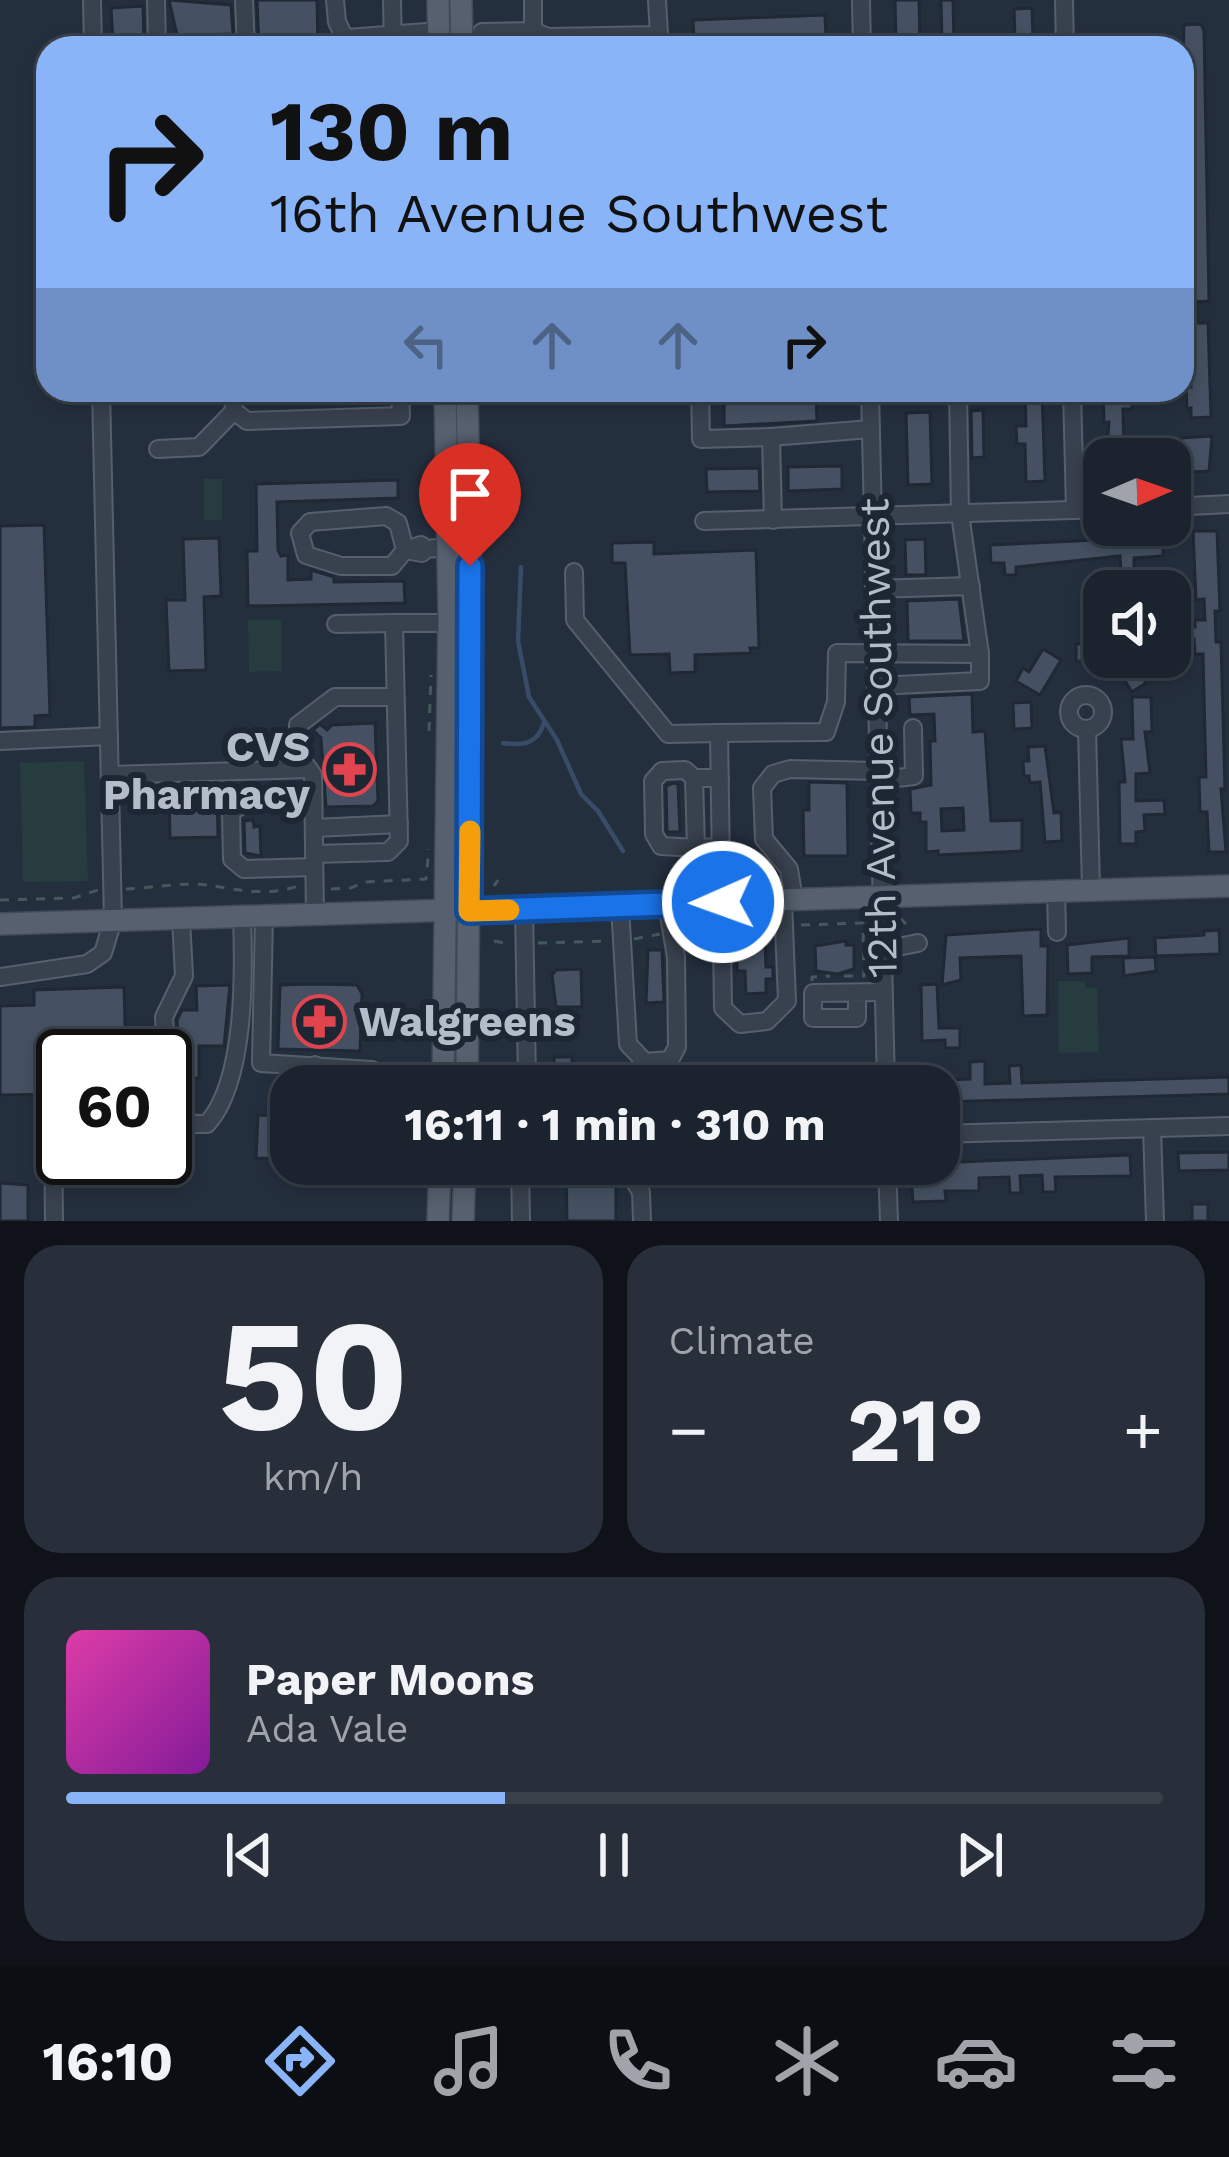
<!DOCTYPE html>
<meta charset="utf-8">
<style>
:root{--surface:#1b232e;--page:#282f3a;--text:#f1f3f6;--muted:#a0a4aa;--line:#39404a;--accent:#8ab4f8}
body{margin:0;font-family:"Work Sans",sans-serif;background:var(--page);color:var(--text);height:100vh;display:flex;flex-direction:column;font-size:45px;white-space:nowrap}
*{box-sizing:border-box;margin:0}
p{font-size:39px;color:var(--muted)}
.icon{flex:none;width:66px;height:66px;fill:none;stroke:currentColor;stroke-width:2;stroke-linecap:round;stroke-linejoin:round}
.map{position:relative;height:1221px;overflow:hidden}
.drawer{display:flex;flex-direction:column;gap:24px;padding:24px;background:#0f1319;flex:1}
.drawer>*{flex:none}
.hud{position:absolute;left:36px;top:36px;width:1158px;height:366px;border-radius:36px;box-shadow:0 6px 18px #0003,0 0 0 3px var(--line);background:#8ab4f8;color:#111;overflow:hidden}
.needle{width:78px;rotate:88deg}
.tools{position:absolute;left:1083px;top:438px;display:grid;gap:24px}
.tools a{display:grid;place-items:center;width:108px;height:108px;border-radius:24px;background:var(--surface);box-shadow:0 6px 18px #0003,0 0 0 3px var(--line);font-size:60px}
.speed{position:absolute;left:36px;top:1029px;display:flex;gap:24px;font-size:60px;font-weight:700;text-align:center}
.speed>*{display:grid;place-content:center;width:156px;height:156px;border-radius:50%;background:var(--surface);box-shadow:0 6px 18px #0003,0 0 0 3px var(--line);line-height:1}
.speed .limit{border:6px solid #111;border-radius:18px;background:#fff;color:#111}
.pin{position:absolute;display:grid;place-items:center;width:102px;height:102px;color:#fff;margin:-123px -51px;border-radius:50% 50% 50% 0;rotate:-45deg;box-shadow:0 0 12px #0007}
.pin .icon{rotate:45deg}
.me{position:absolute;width:132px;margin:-66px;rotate:268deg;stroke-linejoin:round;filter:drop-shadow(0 0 9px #0008)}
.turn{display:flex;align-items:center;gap:42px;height:252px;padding:0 36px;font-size:54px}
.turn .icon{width:156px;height:156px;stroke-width:2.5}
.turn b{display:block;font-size:84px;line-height:102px}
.lanes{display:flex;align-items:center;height:114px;padding:0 36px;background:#0003;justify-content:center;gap:60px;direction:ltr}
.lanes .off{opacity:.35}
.big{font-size:90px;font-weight:700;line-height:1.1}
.drawer .widget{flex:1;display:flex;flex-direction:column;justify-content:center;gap:18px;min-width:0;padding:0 42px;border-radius:36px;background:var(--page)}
.drawer .dial{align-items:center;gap:0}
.dial b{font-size:156px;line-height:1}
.song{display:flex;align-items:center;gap:36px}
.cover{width:144px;height:144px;border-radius:18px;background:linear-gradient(135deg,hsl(320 70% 55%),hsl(290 70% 35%))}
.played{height:12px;border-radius:6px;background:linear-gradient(90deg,var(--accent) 40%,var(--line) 40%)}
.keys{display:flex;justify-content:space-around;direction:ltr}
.heat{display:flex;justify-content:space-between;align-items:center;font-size:66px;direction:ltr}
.drawer .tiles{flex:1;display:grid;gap:24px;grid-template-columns:1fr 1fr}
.widget:last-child{grid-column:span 2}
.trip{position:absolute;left:270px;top:1065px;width:690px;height:120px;border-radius:36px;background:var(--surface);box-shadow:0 6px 18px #0003,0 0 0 3px var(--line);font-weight:700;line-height:120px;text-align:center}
.dock{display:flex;height:192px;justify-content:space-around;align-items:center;background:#0b0e12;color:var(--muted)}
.dock .icon{width:84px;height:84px}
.dock .on{color:var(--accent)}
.dock b{font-size:54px;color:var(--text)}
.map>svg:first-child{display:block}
.green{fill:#263c3f}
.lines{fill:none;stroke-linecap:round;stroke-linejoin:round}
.stream{stroke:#394c67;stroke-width:4.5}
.building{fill:#455162;stroke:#1f2835;stroke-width:3;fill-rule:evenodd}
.minor-casing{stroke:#565f6c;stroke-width:20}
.major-casing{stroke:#414a57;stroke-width:24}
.path{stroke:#44595c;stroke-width:3;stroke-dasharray:9 9;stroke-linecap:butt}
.minor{stroke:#38414e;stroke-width:16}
.major{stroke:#56606e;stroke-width:21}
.route-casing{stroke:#114b97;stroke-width:30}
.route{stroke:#1a73e8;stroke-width:21}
.slow{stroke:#f59e0b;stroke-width:21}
.labels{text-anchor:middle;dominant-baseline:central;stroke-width:12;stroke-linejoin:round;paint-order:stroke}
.street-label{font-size:42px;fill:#b4bcc9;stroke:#1d2633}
.poi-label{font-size:42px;font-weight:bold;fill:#b4bcc9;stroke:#1d2633;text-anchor:end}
</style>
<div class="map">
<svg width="1229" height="1221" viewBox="0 0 1229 1221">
<rect width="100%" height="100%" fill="#242f3e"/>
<g class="green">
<rect x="204" y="479" width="18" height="41"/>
<path d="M248,620H281L282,671L249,672Z"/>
<path d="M84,761L88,881L23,882L20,763Z"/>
<path d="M1058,981H1085V988H1097L1099,1052L1059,1053Z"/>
</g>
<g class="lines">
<g class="stream">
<path d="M521,567L518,641L529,697L557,740L581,794L598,811L623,851"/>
<path d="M503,743C524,746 537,744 544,723"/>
</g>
</g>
<g class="building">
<path d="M169,0L231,5L233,34L198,35L200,48H180Z"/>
<path d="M257,0H317L318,48H259Z"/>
<path d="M895,0H919L920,43L896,44Z"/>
<path d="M941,0H953L954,42L942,43Z"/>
<path d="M143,6L144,39L113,42L111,8Z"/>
<path d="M1032,8L1033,38H1015L1014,9Z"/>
<path d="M825,15L826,37H808V48H755V39L694,41L693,20Z"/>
<path d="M1201,24L1204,31L1209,301L1196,302L1197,323H1208L1211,417L1191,418V408L1187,409L1186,387H1191L1182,313V279H1185L1182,244H1185L1186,177H1193L1188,123H1182V90L1184,25Z"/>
<path d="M1025,390H1042L1045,481L1026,482L1025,444H1017L1016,426H1026Z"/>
<path d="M1103,390H1124V398H1132V409H1123L1124,459H1106L1109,422L1104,423Z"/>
<path d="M816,394L817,421L724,426V397Z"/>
<path d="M983,410L984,457L972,458L971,411Z"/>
<path d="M930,412L932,484L908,485L906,413Z"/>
<path d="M1212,436L1209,471L1193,472L1192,460L1182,461L1181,438Z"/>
<path d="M842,466V489L788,491V467Z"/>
<path d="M759,468L760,491L707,492L706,469Z"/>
<path d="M398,480V498L277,502L278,550L281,556L288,555V580L311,579V570L334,577V582L404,581L405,603L248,606L247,551H257L256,484Z"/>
<path d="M44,525L50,715L35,716V727L0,728V526Z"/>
<path d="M1193,531H1217L1220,611H1215L1216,642H1221L1225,789H1221L1226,852H1209L1207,812H1200L1199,777H1206L1203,654H1195L1194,639H1187V628L1195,627V620H1205L1204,599L1196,600Z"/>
<path d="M1163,537V556L1134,558V574H1121L1120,556L1016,567V575H1005L1004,563H991L990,545Z"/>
<path d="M219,538L221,596L204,597L206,670L169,671L166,600H185L183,539Z"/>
<path d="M925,539L926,575H906L905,540Z"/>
<path d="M654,542V554L756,550L759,648H750L751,653L695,655V672L670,673L669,654L630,655L625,563H612V543Z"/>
<path d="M959,599L964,641H908L907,601Z"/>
<rect x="1076" y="644" width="24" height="17"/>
<path d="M1043,649L1061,660L1040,695L1016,681L1023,668L1029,672Z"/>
<path d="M1110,657H1129L1146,683L1132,692Z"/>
<path d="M972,694L973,732L985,731L991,821L1022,820V851L938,855V851L926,852V822H920V813H911L910,789L931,785L930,741H935L934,714L910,715L909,697ZM963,808L964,830L942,831L941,809Z"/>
<path d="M1132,697H1151L1152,732H1145L1150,773L1136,774V801L1164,800L1165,814L1144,815L1145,831L1136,832V844H1120L1119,782H1125L1121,739H1133Z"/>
<path d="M1031,702L1032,728L1014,729L1013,703Z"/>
<path d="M375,723L378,801L373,806L326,807L321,738L313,730L320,724L327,730L332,725Z"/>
<path d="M1045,746L1054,813L1061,812L1062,841L1045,842L1040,782L1030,783L1029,776H1024L1023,761H1029L1028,747Z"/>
<path d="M809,782L847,783L848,856H804L803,810H809Z"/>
<path d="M673,783L678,784L680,832H667L666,786Z"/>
<path d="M217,790L218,837L170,838L169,791Z"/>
<path d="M253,820L254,827L260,826L261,856L245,853L244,821Z"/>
<path d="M1041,929V946H1048L1047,1015L1023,1016L1021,956L960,958L961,980L942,985L946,935Z"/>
<path d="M1219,930L1220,954L1156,956L1155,938L1204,935V931Z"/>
<path d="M1129,938V956L1092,957V973L1068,974L1067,945Z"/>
<path d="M846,941V945H854V969L838,974L816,971L815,946Z"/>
<path d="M765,942L766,967H773V979H766V993L746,994L745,971H737V955L742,954L745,943Z"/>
<path d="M648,950H662L664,1002L646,1003Z"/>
<path d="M1155,957L1156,971L1124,976L1123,958Z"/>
<path d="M581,969L582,1007H556L552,975L556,970Z"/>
<path d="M313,984L357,985L362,994L360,1051L278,1049L280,985Z"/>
<path d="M937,984L939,1028H960V1048H945V1040L922,1041L921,985Z"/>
<path d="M230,985L224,1046H199V1078L180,1079L177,1020L182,1010H197L196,986Z"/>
<path d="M124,987L126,1056H63V1094L0,1095V1006L34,1005V990Z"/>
<path d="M554,1057H572V1074H578L579,1085L555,1086Z"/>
<path d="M985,1061V1084L1010,1083L1009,1066L1021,1065L1022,1083L1229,1077V1094L939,1102V1086H933L932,1070H944L945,1080L970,1079V1062Z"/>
<path d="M258,1115L291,1116V1143H283V1159L256,1158Z"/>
<path d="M1229,1152V1170L1179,1171L1178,1153Z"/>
<path d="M1130,1155L1131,1176L1055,1177L1056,1192H1043L1042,1175L1020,1176L1021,1193H1010L1009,1177L979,1178V1191H945L946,1201L913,1202L910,1164Z"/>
<path d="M566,1164H603L604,1184H616V1221H567Z"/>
<path d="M838,1164H856L857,1184L838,1185Z"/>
<path d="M0,1183L28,1185V1221H0Z"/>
<rect x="1192" y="1204" width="16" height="17"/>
</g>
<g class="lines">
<defs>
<g id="minor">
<path d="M92,0L93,48"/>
<path d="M156,0L157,48"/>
<path d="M244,0L246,48"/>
<path d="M335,0L337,22L348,44"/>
<path d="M392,0L393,48"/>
<path d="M533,0V31"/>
<path d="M861,0L862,48"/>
<path d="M1064,0L1065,48"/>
<path d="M347,38L439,31"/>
<path d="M479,48L473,42L482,32L533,31L548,37L533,48"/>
<path d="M547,48L548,37L659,35L657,0"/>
<path d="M233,390L234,411L247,421L401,416L400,390"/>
<path d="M700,390L701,439L771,437"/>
<path d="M870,390L886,1086"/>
<path d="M1072,390L1075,510"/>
<path d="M870,393L934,390"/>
<path d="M158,449L199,447L234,411"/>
<path d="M1170,507L1229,504"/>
<path d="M386,516L398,523L405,550L392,566H341L306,555L300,533L310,522Z"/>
<path d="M773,520L771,437L871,429"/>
<path d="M704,521L1104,509"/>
<path d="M426,549L422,553L405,550L421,545L426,549L448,547"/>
<path d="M574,572L575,620L668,734L719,733"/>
<path d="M874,589L971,586"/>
<path d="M336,624L394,623"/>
<path d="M876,686L980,681V654"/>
<circle cx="1086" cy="712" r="17"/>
<path d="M1087,729L1091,888"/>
<path d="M0,741L109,736"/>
<path d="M110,775L309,769"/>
<path d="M694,778L685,770L662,771L653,781L654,834L661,846L696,848"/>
<path d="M720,778H694L696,848L722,847"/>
<path d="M878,780L914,776L913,728"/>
<path d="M313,799L245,802L231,813L232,859L244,869L314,867"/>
<path d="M314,828L399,824"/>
<path d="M314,854L388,852L399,841L394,623H449"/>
<path d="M1056,890L1057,932"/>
<path d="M794,900L789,869L764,839L762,788L773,774L790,769L878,771"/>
<path d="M783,901L787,1001L767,1021L740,1024L723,1008L719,733L826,732L836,702L837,653L980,654L960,514L958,390"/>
<path d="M620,906L628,1044L645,1062L670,1060L677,1047L676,957L667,904"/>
<path d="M524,909L527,1079"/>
<path d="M315,915L313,775L298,754V725L335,697H395"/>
<path d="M264,916L261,1063L372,1070L399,1081L443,1084"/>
<path d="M181,918L184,976L164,1017L168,1091L178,1112L193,1124H207C246,1081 244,973 242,917"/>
<path d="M882,950L918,943"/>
<path d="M0,977L87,964L103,953L113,920L101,390"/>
<path d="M857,993V1018H813V993L883,992"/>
<path d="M467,1080L527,1079L524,1085"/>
<path d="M314,1086L315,1065"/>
<path d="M1152,1128L1155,1221"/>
<path d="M53,1129L54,1221"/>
<path d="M939,1134L1229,1126"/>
<path d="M520,1164L521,1221"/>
<path d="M629,1164L630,1174L641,1192L642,1221"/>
<path d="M887,1164L889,1221"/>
</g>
<g id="major">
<path d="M438,0L439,48"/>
<path d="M461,0L462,48"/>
<path d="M0,924L1229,886"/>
<path d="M443,1086L449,610L445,390"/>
<path d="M467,1086L471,610L467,390"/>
<path d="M438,1221L440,1164"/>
<path d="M463,1221L465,1164"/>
</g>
</defs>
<use href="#minor" class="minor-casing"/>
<use href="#major" class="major-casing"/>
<g class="path">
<path d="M495,404L509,394L546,392"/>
<path d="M429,731L431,675"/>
<path d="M494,886L498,880"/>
<path d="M126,889C153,888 187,881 214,886C241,891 274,896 300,885"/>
<path d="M331,889L351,888L364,882L426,879L429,849"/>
<path d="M0,900L74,898L98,890"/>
<path d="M901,919L906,924"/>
<path d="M801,925L863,923L864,976H839"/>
<path d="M735,927L767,926"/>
<path d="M687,930L707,927"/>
<path d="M634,939L660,934"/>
<path d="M494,941L510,944"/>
<path d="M538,943L606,941"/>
<path d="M812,981V977L830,976"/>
</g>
<use href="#minor" class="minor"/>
<use href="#major" class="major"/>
</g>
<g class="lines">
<defs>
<path id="route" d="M470,566L469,911L723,902"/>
</defs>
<use href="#route" class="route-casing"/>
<use href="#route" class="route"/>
<path class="slow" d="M470,831L469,911L509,910"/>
</g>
<defs>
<symbol id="pharmacy-ring" viewBox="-11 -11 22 22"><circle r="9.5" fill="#1d2633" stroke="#e0444e" stroke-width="1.5"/><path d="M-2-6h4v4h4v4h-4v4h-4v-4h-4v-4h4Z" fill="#e0444e"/></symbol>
</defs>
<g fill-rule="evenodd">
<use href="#pharmacy-ring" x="320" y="740" width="59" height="59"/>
<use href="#pharmacy-ring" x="290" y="992" width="59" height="59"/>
</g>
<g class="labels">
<g class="street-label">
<text transform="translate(878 738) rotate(-91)">12th Avenue Southwest</text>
</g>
<g class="poi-label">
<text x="310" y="746">CVS<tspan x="310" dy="48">Pharmacy</tspan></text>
<text x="359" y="1021" text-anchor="start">Walgreens</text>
</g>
</g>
</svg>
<div class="tools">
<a><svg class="needle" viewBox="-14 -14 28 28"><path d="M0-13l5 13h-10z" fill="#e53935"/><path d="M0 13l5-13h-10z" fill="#a0a4aa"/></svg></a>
<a><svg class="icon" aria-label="sound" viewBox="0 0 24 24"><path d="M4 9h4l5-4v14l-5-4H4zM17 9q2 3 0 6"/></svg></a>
</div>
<div class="speed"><div class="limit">60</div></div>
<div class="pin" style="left:470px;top:566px;background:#d93025"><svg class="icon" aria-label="arrive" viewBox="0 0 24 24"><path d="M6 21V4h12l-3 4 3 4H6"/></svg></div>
<svg class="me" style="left:723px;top:902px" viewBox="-20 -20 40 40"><circle r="17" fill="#1a73e8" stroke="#fff" stroke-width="3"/><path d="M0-11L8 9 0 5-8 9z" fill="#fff"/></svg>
<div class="trip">16:11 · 1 min · 310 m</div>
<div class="hud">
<div class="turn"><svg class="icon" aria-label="right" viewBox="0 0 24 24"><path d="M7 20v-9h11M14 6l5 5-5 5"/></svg><div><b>130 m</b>16th Avenue Southwest</div></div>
<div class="lanes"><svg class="icon off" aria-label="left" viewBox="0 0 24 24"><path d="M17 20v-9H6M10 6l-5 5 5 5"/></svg><svg class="icon off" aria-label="ahead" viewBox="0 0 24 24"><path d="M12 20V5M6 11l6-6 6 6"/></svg><svg class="icon off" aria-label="ahead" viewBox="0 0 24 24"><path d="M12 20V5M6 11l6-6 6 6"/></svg><svg class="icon" aria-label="right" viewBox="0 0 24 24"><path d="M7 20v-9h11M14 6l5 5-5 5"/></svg></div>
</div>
</div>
<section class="drawer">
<div class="tiles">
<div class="widget dial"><b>50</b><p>km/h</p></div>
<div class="widget"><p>Climate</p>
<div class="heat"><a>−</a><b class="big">21°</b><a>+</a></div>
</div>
<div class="widget">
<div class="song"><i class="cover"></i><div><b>Paper Moons</b><p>Ada Vale</p></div></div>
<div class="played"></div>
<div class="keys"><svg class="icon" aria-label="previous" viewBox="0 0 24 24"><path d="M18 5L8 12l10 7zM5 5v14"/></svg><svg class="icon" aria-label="pause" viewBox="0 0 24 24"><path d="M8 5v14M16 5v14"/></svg><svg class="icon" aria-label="next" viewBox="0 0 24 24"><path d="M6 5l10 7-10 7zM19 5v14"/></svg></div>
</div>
</div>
</section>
<nav class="dock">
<b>16:10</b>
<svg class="icon on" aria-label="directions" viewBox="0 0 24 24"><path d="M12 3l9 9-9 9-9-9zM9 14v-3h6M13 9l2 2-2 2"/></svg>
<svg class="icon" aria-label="music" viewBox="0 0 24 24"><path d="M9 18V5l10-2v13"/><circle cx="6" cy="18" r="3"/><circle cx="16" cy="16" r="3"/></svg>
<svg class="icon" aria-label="phone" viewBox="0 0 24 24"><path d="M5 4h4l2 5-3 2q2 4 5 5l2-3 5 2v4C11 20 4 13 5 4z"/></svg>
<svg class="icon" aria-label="climate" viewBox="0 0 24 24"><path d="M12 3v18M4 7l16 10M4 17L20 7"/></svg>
<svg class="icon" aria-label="car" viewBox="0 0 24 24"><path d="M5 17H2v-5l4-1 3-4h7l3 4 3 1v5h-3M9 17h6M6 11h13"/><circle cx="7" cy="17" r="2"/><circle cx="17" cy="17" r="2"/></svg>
<svg class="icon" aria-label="filters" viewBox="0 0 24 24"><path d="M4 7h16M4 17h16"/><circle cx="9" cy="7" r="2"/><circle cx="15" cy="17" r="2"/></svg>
</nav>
